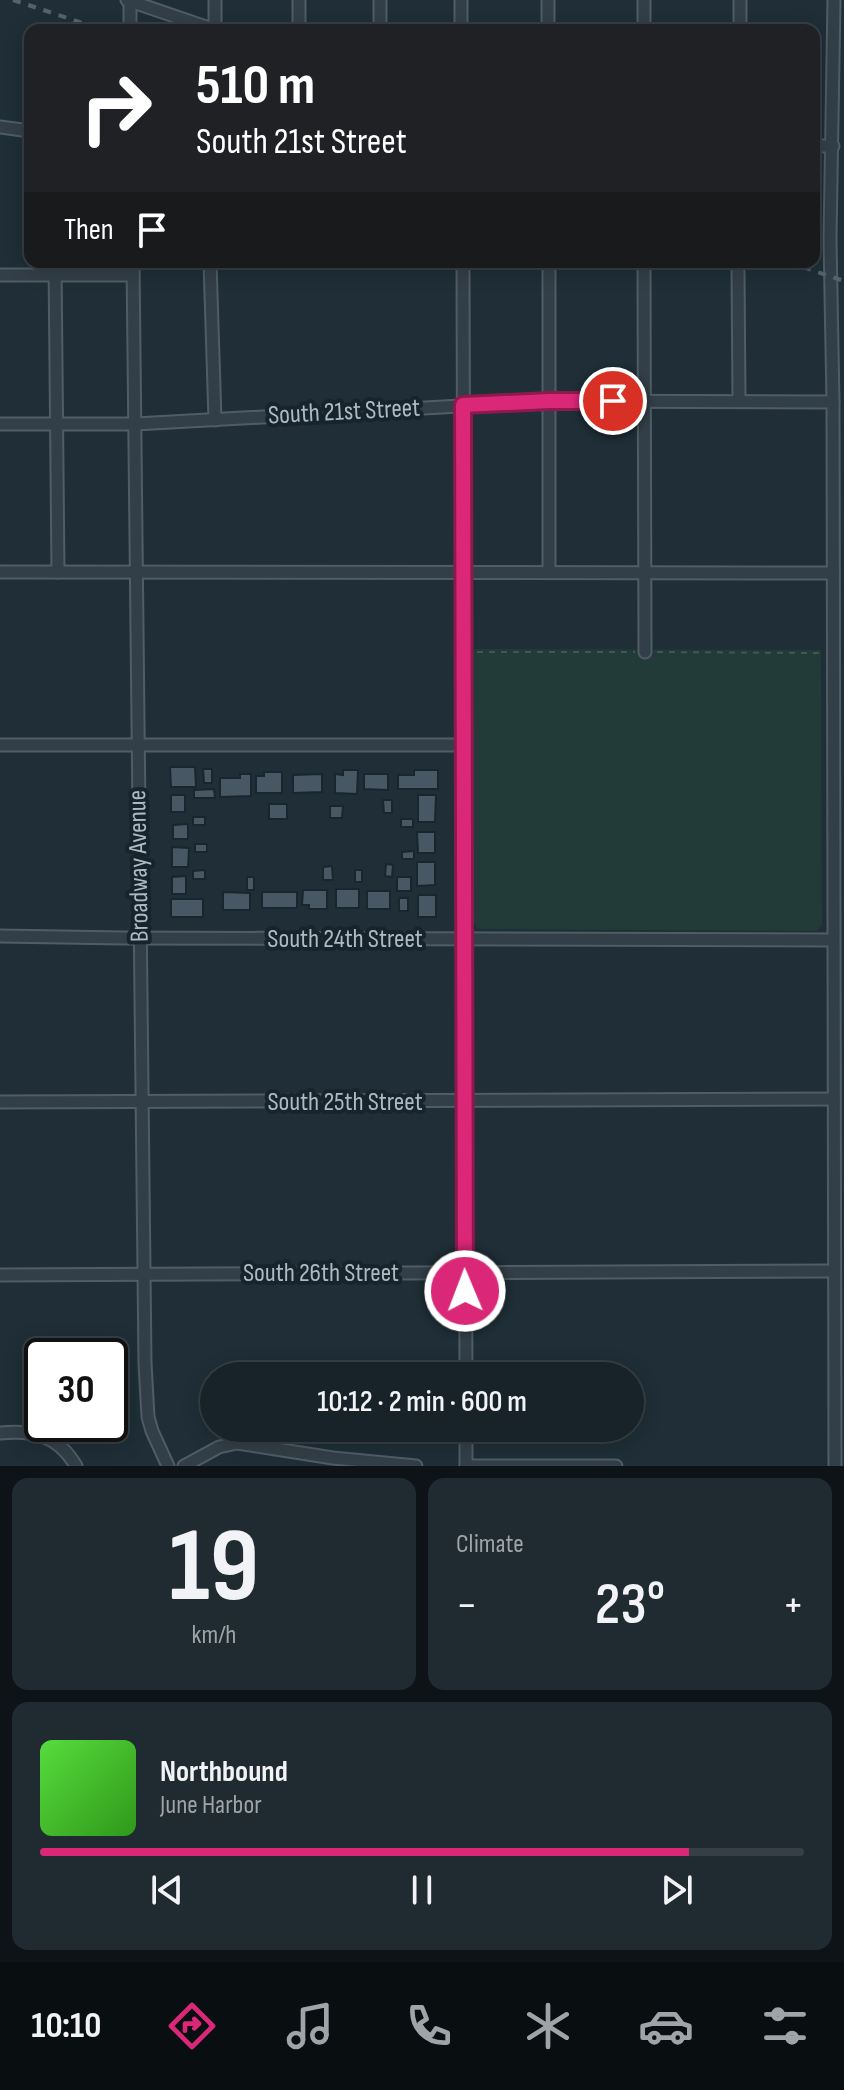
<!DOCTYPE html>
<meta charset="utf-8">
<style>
:root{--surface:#172229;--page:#202a31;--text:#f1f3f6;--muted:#9ea4a8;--line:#363f46;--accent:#db2777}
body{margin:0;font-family:"Sofia Sans Condensed",sans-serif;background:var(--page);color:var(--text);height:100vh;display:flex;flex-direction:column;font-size:30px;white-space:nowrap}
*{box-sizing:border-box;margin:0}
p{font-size:26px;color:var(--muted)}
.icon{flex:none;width:44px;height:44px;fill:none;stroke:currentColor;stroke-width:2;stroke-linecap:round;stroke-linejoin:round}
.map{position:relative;height:1466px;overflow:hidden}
.drawer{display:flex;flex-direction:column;gap:12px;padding:12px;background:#0d1317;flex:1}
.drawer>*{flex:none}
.banner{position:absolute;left:24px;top:24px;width:796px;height:244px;border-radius:16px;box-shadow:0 4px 20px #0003,0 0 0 2px var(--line);background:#202124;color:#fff;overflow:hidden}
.speed{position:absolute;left:24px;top:1338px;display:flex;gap:16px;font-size:40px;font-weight:700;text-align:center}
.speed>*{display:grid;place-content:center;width:104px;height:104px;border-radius:50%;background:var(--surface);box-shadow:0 4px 20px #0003,0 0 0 2px var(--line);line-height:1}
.speed .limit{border:4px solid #111;border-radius:12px;background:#fff;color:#111}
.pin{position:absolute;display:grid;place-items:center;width:68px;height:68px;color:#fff;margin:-34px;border:4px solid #fff;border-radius:50%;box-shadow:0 2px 8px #0007}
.me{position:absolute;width:88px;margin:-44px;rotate:359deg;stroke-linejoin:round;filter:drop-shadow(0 0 6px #0008)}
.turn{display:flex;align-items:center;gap:28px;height:168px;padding:0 40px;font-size:36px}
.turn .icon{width:104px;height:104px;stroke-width:2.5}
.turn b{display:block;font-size:56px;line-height:68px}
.then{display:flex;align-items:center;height:76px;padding:0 40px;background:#0003;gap:16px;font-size:30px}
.big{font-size:60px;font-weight:600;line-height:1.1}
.drawer .card{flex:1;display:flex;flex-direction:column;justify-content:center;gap:12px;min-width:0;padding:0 28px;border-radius:16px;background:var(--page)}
.drawer .dial{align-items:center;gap:0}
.dial b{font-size:104px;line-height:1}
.song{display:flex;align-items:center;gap:24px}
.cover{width:96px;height:96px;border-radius:12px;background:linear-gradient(135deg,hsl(110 70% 55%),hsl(110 70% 35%))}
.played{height:8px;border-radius:4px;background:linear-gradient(90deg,var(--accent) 85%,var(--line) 85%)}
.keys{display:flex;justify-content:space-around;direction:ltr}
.heat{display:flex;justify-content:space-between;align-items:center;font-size:44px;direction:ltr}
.drawer .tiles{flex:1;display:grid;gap:12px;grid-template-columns:1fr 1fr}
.card:last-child{grid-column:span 2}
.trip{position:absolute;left:200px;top:1362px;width:444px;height:80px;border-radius:40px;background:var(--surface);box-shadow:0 4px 20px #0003,0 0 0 2px var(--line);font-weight:600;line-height:80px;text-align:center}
.dock{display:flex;height:128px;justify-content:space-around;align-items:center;background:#090e10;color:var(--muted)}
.dock .icon{width:56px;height:56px}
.dock .on{color:var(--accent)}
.dock b{font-size:36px;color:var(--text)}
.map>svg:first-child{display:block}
.green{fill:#223b38}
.building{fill:#475864;stroke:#1a262e;stroke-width:2}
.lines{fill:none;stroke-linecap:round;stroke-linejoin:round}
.minor-casing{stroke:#505d66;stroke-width:15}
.path{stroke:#415756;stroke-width:2;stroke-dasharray:6 6;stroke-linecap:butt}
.minor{stroke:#333f48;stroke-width:11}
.rail{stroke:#54646f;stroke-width:4;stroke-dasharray:8 8;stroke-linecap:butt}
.route-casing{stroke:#8e194d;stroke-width:20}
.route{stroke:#db2777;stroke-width:14}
.labels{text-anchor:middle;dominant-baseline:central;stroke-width:8;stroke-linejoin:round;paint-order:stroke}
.street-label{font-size:26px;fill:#adbac5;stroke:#18242c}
</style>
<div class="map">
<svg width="844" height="1466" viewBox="0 0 844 1466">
<rect width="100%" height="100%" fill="#1f2e37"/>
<path class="green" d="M471,649L821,650L822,926L816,931L482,929L477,928L473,921Z"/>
<g class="building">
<path d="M170,767H195L196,787H171Z"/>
<path d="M203,769H212V783H204Z"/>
<path d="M343,770H358L357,794L335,793V774L343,775Z"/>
<path d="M414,770H438V789H398V775H414Z"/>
<path d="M264,772H282V793H256V776H264Z"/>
<path d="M240,774H251V796L220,797V778H240Z"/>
<path d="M322,774V792L293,793V775Z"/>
<path d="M364,774H388V790L364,789Z"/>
<path d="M214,789L215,798H194V790Z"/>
<rect x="171" y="795" width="14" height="17"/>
<path d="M418,795H436L435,822H418Z"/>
<path d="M383,800H392V813H384Z"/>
<rect x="269" y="804" width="18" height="15"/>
<path d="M330,806H343L342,818H330Z"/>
<rect x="193" y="817" width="12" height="8"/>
<rect x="401" y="819" width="12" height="8"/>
<path d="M188,824V839H173V825Z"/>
<path d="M417,832H435V853H418Z"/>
<rect x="195" y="844" width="12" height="8"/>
<path d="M172,847L189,848L188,867H172Z"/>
<path d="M414,851V859H402V852Z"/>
<path d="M417,862H435V885L417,886Z"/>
<path d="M386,864L393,865L392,877L385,876Z"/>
<path d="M332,866L333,880H323V867Z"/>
<path d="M205,870V879H193V871Z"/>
<rect x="355" y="870" width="7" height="12"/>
<path d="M186,876V894H172V877Z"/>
<rect x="247" y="877" width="7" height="13"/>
<rect x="397" y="877" width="14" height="14"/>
<rect x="336" y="889" width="23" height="19"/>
<path d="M303,890H327V909H309V905H302Z"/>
<rect x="367" y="891" width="23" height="18"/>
<path d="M223,892L250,893V910H223Z"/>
<rect x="262" y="892" width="35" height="16"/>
<rect x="418" y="895" width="18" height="22"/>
<rect x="399" y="898" width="9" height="13"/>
<rect x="171" y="899" width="32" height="18"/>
</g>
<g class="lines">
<defs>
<g id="minor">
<path d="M127,0L215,30"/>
<path d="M130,0V30"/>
<path d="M299,0V30"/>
<path d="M380,0V30"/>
<path d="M548,0V30"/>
<path d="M644,0V30"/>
<path d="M834,0L830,239L833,402L835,1466"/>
<path d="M215,30V0"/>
<path d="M461,30V0"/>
<path d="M740,30V0"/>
<path d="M0,127L30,131"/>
<path d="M814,146H833"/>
<path d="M55,262L58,572"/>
<path d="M133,262L145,1363L148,1417L152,1431L168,1466"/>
<path d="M210,262L215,420"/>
<path d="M463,262L466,1376"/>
<path d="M644,262L645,652"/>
<path d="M738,270L739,401"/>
<path d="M0,275H133"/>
<path d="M0,424H135L549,401L833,402"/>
<path d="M0,572L833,573"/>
<path d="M549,572V262"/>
<path d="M0,745H463"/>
<path d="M0,936L123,938L833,940"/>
<path d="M0,1102L834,1099"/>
<path d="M0,1275L833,1271"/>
<path d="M466,1428V1466"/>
<path d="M0,1433C34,1430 58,1435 76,1466"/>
<path d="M184,1466L219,1447L237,1443L333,1458L416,1466"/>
<path d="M466,1466H616"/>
</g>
</defs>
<use href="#minor" class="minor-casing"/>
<g class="path">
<path d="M477,652H635"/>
<path d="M657,652L820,653"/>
</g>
<use href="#minor" class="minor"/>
<g class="rail">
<path d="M13,0L104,30"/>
<path d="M788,262L844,281"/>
</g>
</g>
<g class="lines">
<defs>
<path id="route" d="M465,1291L463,405L549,401H613"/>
</defs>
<use href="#route" class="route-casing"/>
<use href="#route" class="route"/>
</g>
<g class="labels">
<g class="street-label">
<text transform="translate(344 412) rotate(-3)">South 21st Street</text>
<text transform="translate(139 866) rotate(-91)">Broadway Avenue</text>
<text x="345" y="939">South 24th Street</text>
<text x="345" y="1102">South 25th Street</text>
<text x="321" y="1273">South 26th Street</text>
</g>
</g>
</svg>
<div class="speed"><div class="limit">30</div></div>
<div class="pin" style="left:613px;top:401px;background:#d93025"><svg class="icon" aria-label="arrive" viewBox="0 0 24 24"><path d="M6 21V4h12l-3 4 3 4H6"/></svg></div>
<svg class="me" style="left:465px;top:1291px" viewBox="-20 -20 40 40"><circle r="17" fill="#db2777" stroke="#fff" stroke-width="3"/><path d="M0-11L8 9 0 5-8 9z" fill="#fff"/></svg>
<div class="trip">10:12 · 2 min · 600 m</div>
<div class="banner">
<div class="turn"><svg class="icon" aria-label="right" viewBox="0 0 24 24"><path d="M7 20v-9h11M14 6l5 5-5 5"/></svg><div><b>510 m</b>South 21st Street</div></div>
<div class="then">Then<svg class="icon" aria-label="arrive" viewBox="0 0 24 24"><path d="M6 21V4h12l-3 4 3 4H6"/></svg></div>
</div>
</div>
<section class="drawer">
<div class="tiles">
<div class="card dial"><b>19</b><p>km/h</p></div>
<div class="card"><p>Climate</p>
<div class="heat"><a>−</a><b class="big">23°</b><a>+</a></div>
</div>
<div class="card">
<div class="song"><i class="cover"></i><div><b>Northbound</b><p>June Harbor</p></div></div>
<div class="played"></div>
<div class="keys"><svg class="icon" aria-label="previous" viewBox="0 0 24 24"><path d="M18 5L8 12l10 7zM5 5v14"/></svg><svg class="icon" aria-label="pause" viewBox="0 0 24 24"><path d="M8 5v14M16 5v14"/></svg><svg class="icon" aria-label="next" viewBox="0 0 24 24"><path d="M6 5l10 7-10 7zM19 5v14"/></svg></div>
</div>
</div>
</section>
<nav class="dock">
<b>10:10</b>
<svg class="icon on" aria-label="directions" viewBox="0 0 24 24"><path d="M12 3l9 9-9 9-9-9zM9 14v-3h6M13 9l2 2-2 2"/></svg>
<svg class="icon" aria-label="music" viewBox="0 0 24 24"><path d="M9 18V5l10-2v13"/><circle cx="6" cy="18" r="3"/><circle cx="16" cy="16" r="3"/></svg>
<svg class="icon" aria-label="phone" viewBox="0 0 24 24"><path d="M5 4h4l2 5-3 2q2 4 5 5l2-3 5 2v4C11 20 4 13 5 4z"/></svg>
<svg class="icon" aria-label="climate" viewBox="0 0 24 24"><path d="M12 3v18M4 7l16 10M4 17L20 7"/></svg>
<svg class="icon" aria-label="car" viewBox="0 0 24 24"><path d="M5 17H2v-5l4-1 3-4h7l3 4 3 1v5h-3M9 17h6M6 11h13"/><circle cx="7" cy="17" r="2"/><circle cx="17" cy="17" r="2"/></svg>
<svg class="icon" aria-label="filters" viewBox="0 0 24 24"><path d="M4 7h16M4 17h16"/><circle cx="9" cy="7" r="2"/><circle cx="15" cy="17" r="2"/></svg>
</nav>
